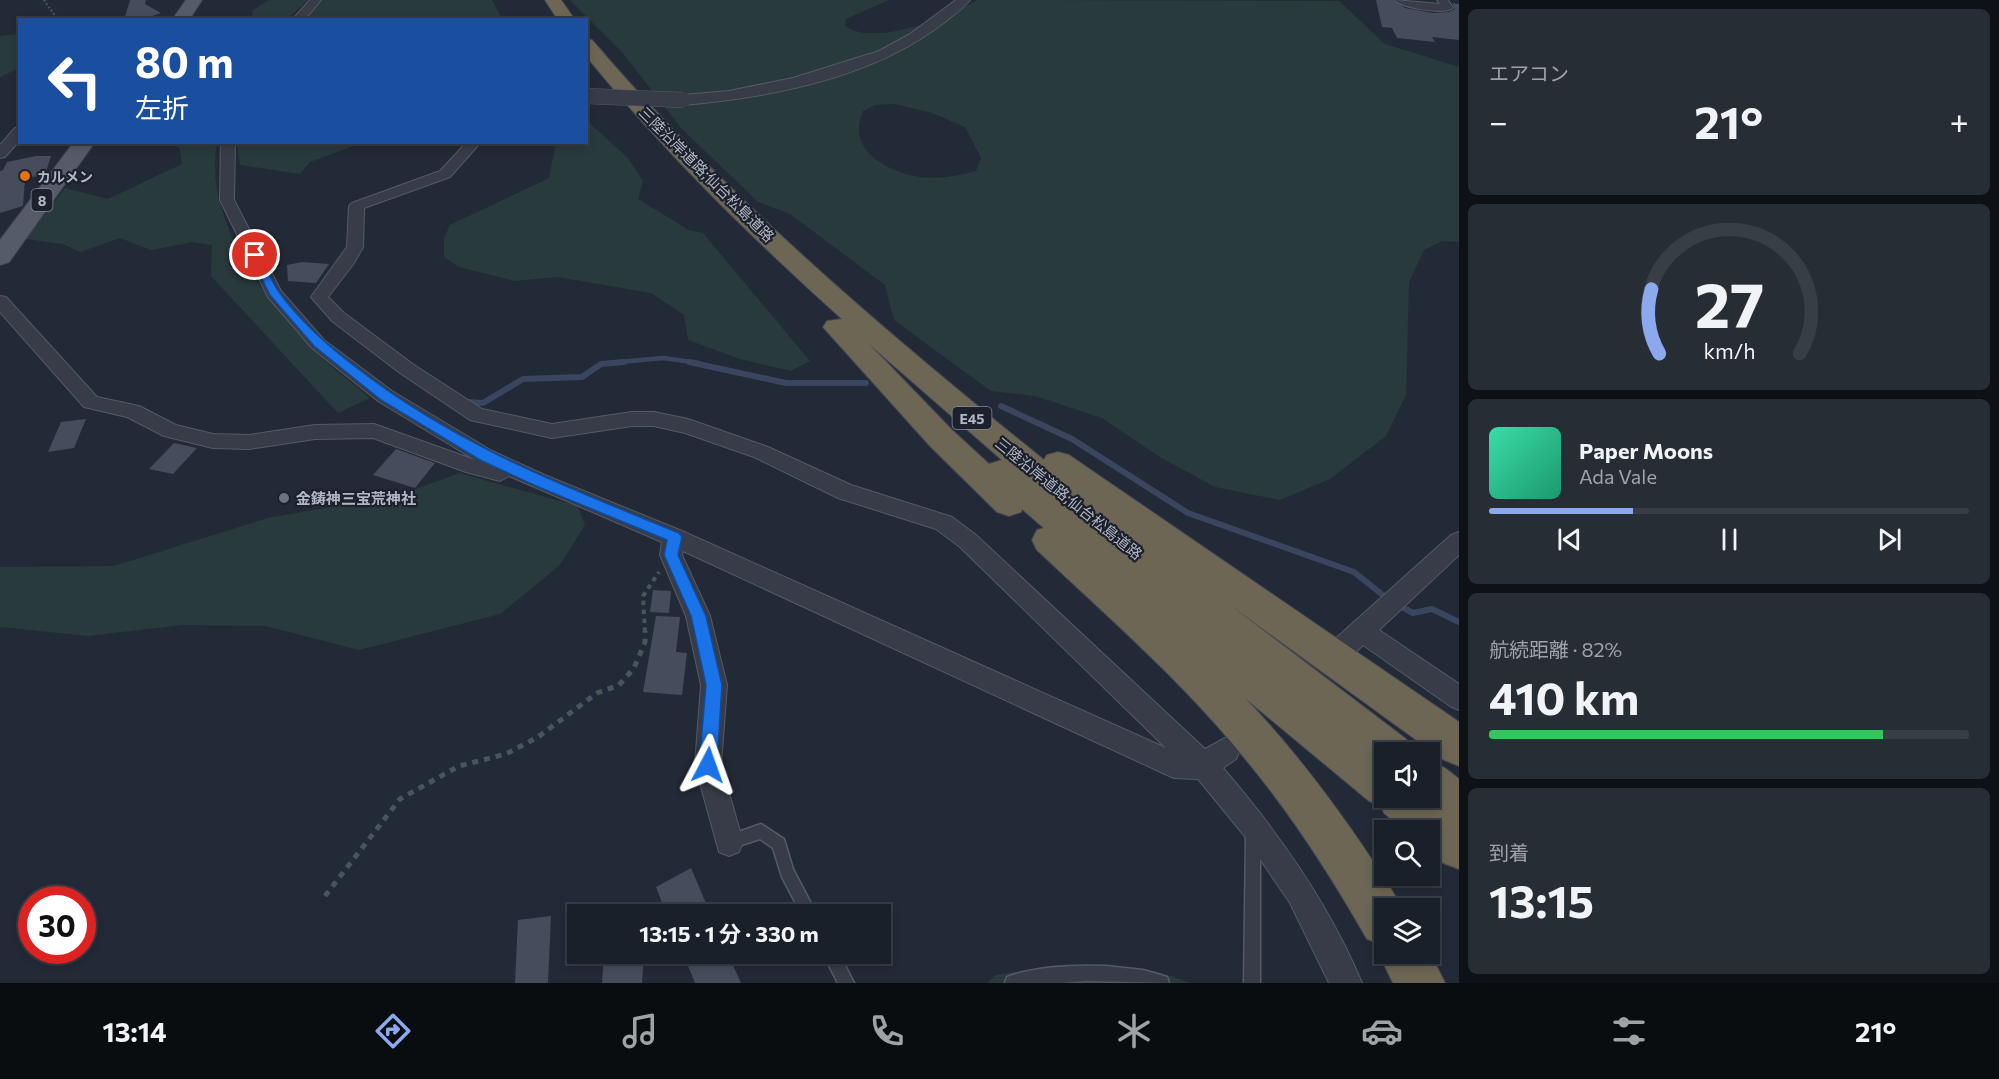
<!DOCTYPE html>
<html lang="ja">
<meta charset="utf-8">
<style>
:root{--surface:#1a2029;--page:#272d35;--text:#f1f3f6;--muted:#9fa3a8;--line:#383e46;--accent:#8ca9ee}
body{margin:0;font-family:Commissioner,"Noto Sans JP",sans-serif;background:var(--page);color:var(--text);height:100vh;display:flex;flex-direction:column;font-size:22px;white-space:nowrap}
*{box-sizing:border-box;margin:0}
p{font-size:20px;color:var(--muted)}
.icon{flex:none;width:33px;height:33px;fill:none;stroke:currentColor;stroke-width:2;stroke-linecap:round;stroke-linejoin:round}
.map{position:relative;flex:1;overflow:hidden}
.side{display:flex;flex-direction:column;gap:9px;padding:9px;background:#0e1217;width:540px}
.side>*{flex:none}
.guide{position:absolute;left:18px;top:18px;width:570px;height:126px;border-radius:0px;box-shadow:0 3px 9px #0003,0 0 0 2px var(--line);background:#1a4fa0;color:#fff;overflow:hidden}
.controls{position:absolute;left:1374px;top:742px;display:grid;gap:12px}
.controls a{display:grid;place-items:center;width:66px;height:66px;border-radius:0px;background:var(--surface);box-shadow:0 3px 9px #0003,0 0 0 2px var(--line);font-size:30px}
.speed{position:absolute;left:18px;top:886px;display:flex;gap:12px;font-size:30px;font-weight:700;text-align:center}
.speed>*{display:grid;place-content:center;width:78px;height:78px;border-radius:50%;background:var(--surface);box-shadow:0 3px 9px #0003,0 0 0 2px var(--line);line-height:1}
.speed .limit{border:9px solid #d22;background:#fff;color:#111}
.pin{position:absolute;display:grid;place-items:center;width:51px;height:51px;color:#fff;margin:-26px;border:3px solid #fff;border-radius:50%;box-shadow:0 2px 6px #0007}
.me{position:absolute;width:66px;margin:-33px;rotate:4deg;stroke-linejoin:round;filter:drop-shadow(0 0 4px #0008)}
.turn{display:flex;align-items:center;gap:21px;height:126px;padding:0 18px;font-size:27px}
.turn .icon{width:78px;height:78px;stroke-width:2.5}
.turn b{display:block;font-size:42px;line-height:51px}
.big{font-size:45px;font-weight:700;line-height:1.1}
.side .card{flex:1;display:flex;flex-direction:column;justify-content:center;gap:9px;min-width:0;padding:0 21px;border-radius:9px;background:var(--page)}
.side .dial{align-items:center;gap:0}
.dial svg{height:156px;overflow:visible;fill:none;stroke:var(--line);stroke-width:7;stroke-linecap:round;text-anchor:middle}
.dial text{fill:var(--text);stroke:none}
.song{display:flex;align-items:center;gap:18px}
.cover{width:72px;height:72px;border-radius:9px;background:linear-gradient(135deg,hsl(160 70% 55%),hsl(160 70% 35%))}
.played{height:6px;border-radius:3px;background:linear-gradient(90deg,var(--accent) 30%,var(--line) 30%)}
.keys{display:flex;justify-content:space-around;direction:ltr}
.heat{display:flex;justify-content:space-between;align-items:center;font-size:33px;direction:ltr}
.charge{height:9px;border-radius:4px;background:linear-gradient(90deg,#34c759 82%,var(--line) 0)}
.trip{position:absolute;left:567px;top:904px;width:324px;height:60px;border-radius:0px;background:var(--surface);box-shadow:0 3px 9px #0003,0 0 0 2px var(--line);font-weight:700;line-height:60px;text-align:center}
.tabs{display:flex;height:96px;justify-content:space-around;align-items:center;background:#0a0d10;color:var(--muted)}
.tabs .icon{width:42px;height:42px}
.tabs .on{color:var(--accent)}
.tabs b{font-size:27px;color:var(--text)}
main{display:flex;flex:1;min-height:0}
.map>svg:first-child{display:block}
.green{fill:#293a3c;fill-rule:evenodd}
.lines{fill:none;stroke-linecap:round;stroke-linejoin:round}
.stream-far1{stroke:#3a465f;stroke-width:4.5}
.stream{stroke:#3a465f;stroke-width:6}
.building{fill:#454d5c}
.service-casing{stroke:#545a66;stroke-width:3}
.minor-casing{stroke:#545a66;stroke-width:2}
.tertiary-casing{stroke:#545a66;stroke-width:2}
.primary-casing{stroke:#404551;stroke-width:2}
.motorway-casing{stroke:#414753;stroke-width:2}
.path-far2{stroke:#47565a;stroke-width:2;stroke-dasharray:2 2;stroke-linecap:butt}
.path-far1{stroke:#47565a;stroke-width:4;stroke-dasharray:4.5 4.5;stroke-linecap:butt}
.path{stroke:#47565a;stroke-width:5;stroke-dasharray:6 6;stroke-linecap:butt}
.service{fill:#373c48;fill-rule:evenodd}
.minor{fill:#373c48;fill-rule:evenodd}
.tertiary{fill:#373c48;fill-rule:evenodd}
.primary{fill:#555b68;fill-rule:evenodd}
.motorway{fill:#6d6654;fill-rule:evenodd}
.tertiary-bridge-casing{stroke:#545a66;stroke-width:16;stroke-linecap:butt}
.tertiary-bridge{stroke:#373c48;stroke-width:15}
.route{fill:#1a73e8;stroke:#114b97;stroke-width:1.5}
.food-dot{fill:#e8710a;stroke:#1c212d;stroke-width:2}
.worship-dot{fill:#6b7280;stroke:#1c212d;stroke-width:2}
.labels{text-anchor:middle;dominant-baseline:central;stroke-width:4.5;stroke-linejoin:round;paint-order:stroke}
.far-poi-label{font-size:14px;font-weight:bold;fill:#b1b7c4;stroke:#1c212d;text-anchor:start}
.shield{fill:#1c212d;stroke:#848a97;stroke-width:1.5}
.shield-label{font-size:14px;font-weight:bold;fill:#b1b7c4}
.street-label{font-size:15px;fill:#b1b7c4;stroke:#1c212d}
.poi-label{font-size:15px;font-weight:bold;fill:#b1b7c4;stroke:#1c212d;text-anchor:start}
</style>
<main>
<div class="map">
<svg width="1459" height="983" viewBox="0 0 1459 983">
<rect width="100%" height="100%" fill="#232a37"/>
<g class="green">
<path d="M269,0H308L287,19H252L253,10Z"/>
<path d="M323,0H492L502,19L303,20Z"/>
<path d="M570,0H889L846,19L845,26C873,47 950,18 977,0L1339,1L1385,44L1459,67V242L1442,241L1424,250L1409,282L1406,395L1386,436L1330,479L1280,500L1215,487L1160,457L1102,418L1035,396L991,391L894,320L885,285L790,214L758,202L681,128L622,52ZM895,104L932,113L965,127L981,158L976,171C959,176 939,179 920,177C888,172 845,150 863,111L875,105Z"/>
<path d="M17,34L19,35V68L0,77V36Z"/>
<path d="M587,121L628,158L643,181L638,199L689,230L703,233L810,361L791,371L740,359L688,340L684,315L651,293L557,277L515,281L459,267L444,257V238L450,225L549,178L556,143L586,142Z"/>
<path d="M172,143H217C204,214 256,286 301,337C321,360 347,378 370,398L338,413L211,276L212,245L193,242L151,250L120,238L80,252L63,244L26,239L65,188L108,199L182,164L180,149Z"/>
<path d="M237,143V142L361,143L310,162L300,174L240,165Z"/>
<path d="M459,473L578,506L585,525L560,565L500,614L359,650L266,626L182,625L88,636L0,627V567L114,566L268,518L403,494Z"/>
<path d="M1057,965L1156,971L1190,983H988L995,975Z"/>
</g>
<g class="lines">
<path class="stream-far1" d="M609,363L663,358L699,363"/>
<g class="stream">
<path d="M689,362L786,383H866"/>
<path d="M468,402L483,403L523,379L582,377L601,364L624,362"/>
<path d="M1001,406L1072,439L1188,513L1354,572L1389,600"/>
<path d="M1398,605L1413,613L1432,609L1459,622"/>
</g>
</g>
<g class="building">
<path d="M130,0H146L145,4L161,13L140,20H124Z"/>
<path d="M1376,0H1392L1405,8L1433,13L1449,12L1455,9L1452,3L1459,4V40L1432,37L1435,42L1397,38L1392,28L1382,27Z"/>
<path d="M36,156H51L45,175L25,178L23,206L0,213V171L3,170L7,162Z"/>
<path d="M302,262L329,264L316,283L288,281L287,265Z"/>
<path d="M86,419L74,448L48,452L61,422Z"/>
<path d="M174,443L197,448L173,474L149,469Z"/>
<path d="M396,449L435,463L415,488L373,475Z"/>
<path d="M653,590L671,591L669,613L650,612Z"/>
<path d="M656,616L680,617L676,652L687,653L682,695L643,692Z"/>
<path d="M691,868L711,915H667L656,887Z"/>
<path d="M551,916L548,983H515L518,920Z"/>
<path d="M604,954H644L642,983H602Z"/>
<path d="M683,954H728L741,983H695Z"/>
</g>
<g class="lines">
<defs>
<g id="service">
<path d="M761,824L784,839L793,869L817,915H802L782,877L773,848L760,839L729,849L724,847L722,842L724,837Z"/>
<path d="M1253,830L1258,832L1260,837V983H1244L1246,837L1248,832Z"/>
<path d="M823,954H839L854,983H838Z"/>
<path d="M1106,966L1143,970L1167,977L1169,983L1087,981L1061,983H1005L1007,977C1036,966 1076,965 1106,966Z"/>
</g>
<g id="minor">
<path d="M310,0H321L304,20H292Z"/>
<path d="M1394,0L1440,4L1437,0H1448L1453,8C1444,15 1403,8 1394,0Z"/>
<path d="M20,127V140L5,157L0,158V145L15,128Z"/>
<path d="M221,142H235L234,200L281,291L324,340L392,391L492,451L547,476L682,531L1166,748L960,547L936,529L838,498L754,457L685,433L654,426H632L552,438L470,420L400,373L332,321L311,297L347,247L349,206L352,203L440,171L467,142H481L450,177L364,208L363,247L354,263L328,297L344,313L414,365L482,409L552,424L632,412H654L688,419L768,447L851,485L952,517L976,535L1205,749L1227,737L1236,741L1240,750L1236,759L1223,768C1279,833 1329,904 1362,983H1329L1290,903L1243,834L1198,779L1174,778L1165,774L683,551L682,555L710,616L727,685L721,765L743,842L739,852L729,856L719,852L695,765L701,685L686,616L660,555L662,542L509,476L500,481L466,472L373,438L315,439L249,449L213,448L164,436L127,417L84,407L0,312V296L6,297L97,397L139,406L176,425L213,434L249,435L315,425L374,424L475,460L378,401L312,348L268,297L220,200Z"/>
<path d="M1459,532V555L1379,630L1459,684V710L1450,706L1363,645L1352,656L1343,659L1334,656L1331,648L1334,640L1451,535Z"/>
</g>
<path id="tertiary" d="M956,0H970C964,8 954,14 946,21C874,78 773,97 683,105L675,100L683,95L729,91L793,78L879,51L910,34Z"/>
<g id="primary">
<path d="M186,0H202L189,20H172Z"/>
<path d="M74,142H95L9,262L0,265V240Z"/>
</g>
<g id="motorway">
<path d="M545,0H561L575,20H558Z"/>
<path d="M586,39L592,40C726,197 884,331 1044,460L1047,455L1058,452L1069,455L1459,722V766L1444,760L1230,605L1406,739L1412,753H1384V798H1430V762L1445,768L1459,779V869L1443,863L1430,851V831H1405L1384,813L1381,806L1369,801L1245,698C1305,761 1355,831 1401,905L1402,909H1384V954L1430,953L1445,983H1393L1379,954L1383,945L1367,939C1330,874 1290,812 1242,755C1181,680 1107,616 1037,550L1032,540L1037,530L1044,528L1022,509L1021,512L1009,516L997,512L930,446L823,327L827,321L842,319C751,237 664,152 586,56ZM869,344L1002,460L989,464L952,430Z"/>
</g>
</defs>
<use href="#service" class="service-casing"/>
<use href="#minor" class="minor-casing"/>
<use href="#tertiary" class="tertiary-casing"/>
<use href="#primary" class="primary-casing"/>
<use href="#motorway" class="motorway-casing"/>
<path class="path-far2" d="M44,0L58,20"/>
<path class="path-far1" d="M645,632L643,596L659,572"/>
<path class="path" d="M325,896L400,799L459,766L506,754L538,737L597,693L619,685L634,668L645,642V631"/>
<use href="#service" class="service"/>
<use href="#minor" class="minor"/>
<use href="#tertiary" class="tertiary"/>
<use href="#primary" class="primary"/>
<use href="#motorway" class="motorway"/>
<defs>
<path id="tertiary-bridge" d="M586,96L683,100"/>
</defs>
<use href="#tertiary-bridge" class="tertiary-bridge-casing"/>
<use href="#tertiary-bridge" class="tertiary-bridge"/>
</g>
<path class="route" d="M255,252L260,255C266,267 271,281 279,292C300,321 328,346 357,368C456,445 564,486 679,533L682,537L678,555L706,616L722,685L717,765L714,771L708,773L702,771L699,765L706,685L691,616L664,555L667,540L536,486L480,460L381,400L314,346L270,295L250,255Z"/>
<circle class="food-dot" cx="25" cy="176" r="6"/>
<circle class="worship-dot" cx="284" cy="498" r="6"/>
<g class="labels">
<g class="far-poi-label">
<text x="37" y="176">カルメン</text>
</g>
<g class="shield">
<rect x="31.5" y="189" width="21" height="22" rx="4.5"/>
<rect x="952.5" y="407" width="39" height="22" rx="4.5"/>
</g>
<g class="shield-label">
<text x="42" y="200">8</text>
<text x="972" y="418">E45</text>
</g>
<g class="street-label">
<text transform="translate(707 174) rotate(45)">三陸沿岸道路;仙台松島道路</text>
<text transform="translate(1069 498) rotate(39)">三陸沿岸道路;仙台松島道路</text>
</g>
<g class="poi-label">
<text x="296" y="498">金鋳神三宝荒神社</text>
</g>
</g>
</svg>
<div class="controls">
<a><svg class="icon" aria-label="sound" viewBox="0 0 24 24"><path d="M4 9h4l5-4v14l-5-4H4zM17 9q2 3 0 6"/></svg></a>
<a><svg class="icon" aria-label="search" viewBox="0 0 24 24"><circle cx="10" cy="10" r="6"/><path d="M15 15l6 6"/></svg></a>
<a><svg class="icon" aria-label="layers" viewBox="0 0 24 24"><path d="M12 4l9 5-9 5-9-5zM3 14l9 5 9-5"/></svg></a>
</div>
<div class="speed"><div class="limit">30</div></div>
<div class="pin" style="left:255px;top:255px;background:#d93025"><svg class="icon" aria-label="arrive" viewBox="0 0 24 24"><path d="M6 21V4h12l-3 4 3 4H6"/></svg></div>
<svg class="me" style="left:708px;top:765px" viewBox="-20 -20 40 40"><path d="M0-17L14 15 0 8-14 15z" fill="#1a73e8" stroke="#fff" stroke-width="4"/></svg>
<div class="trip">13:15 · 1 分 · 330 m</div>
<div class="guide">
<div class="turn"><svg class="icon" aria-label="left" viewBox="0 0 24 24"><path d="M17 20v-9H6M10 6l-5 5 5 5"/></svg><div><b>80 m</b>左折</div></div>
</div>
</div>
<section class="side">
<div class="card"><p>エアコン</p>
<div class="heat"><a>−</a><b class="big">21°</b><a>+</a></div>
</div>
<div class="card dial"><svg viewBox="0 0 100 80">
<path d="M14 69A42 42 0 1 1 86 69"/>
<path d="M14 69A42 42 0 0 1 10 36" stroke="#8ca9ee"/>
<text x="50" y="56" font-size="32" font-weight="700">27</text>
<text x="50" y="72" font-size="11">km/h</text>
</svg></div>
<div class="card">
<div class="song"><i class="cover"></i><div><b>Paper Moons</b><p>Ada Vale</p></div></div>
<div class="played"></div>
<div class="keys"><svg class="icon" aria-label="previous" viewBox="0 0 24 24"><path d="M18 5L8 12l10 7zM5 5v14"/></svg><svg class="icon" aria-label="pause" viewBox="0 0 24 24"><path d="M8 5v14M16 5v14"/></svg><svg class="icon" aria-label="next" viewBox="0 0 24 24"><path d="M6 5l10 7-10 7zM19 5v14"/></svg></div>
</div>
<div class="card"><p>航続距離 · 82%</p><b class="big">410 km</b><div class="charge"></div></div>
<div class="card"><p>到着</p><b class="big">13:15</b></div>
</section>
</main>
<nav class="tabs">
<b>13:14</b>
<svg class="icon on" aria-label="directions" viewBox="0 0 24 24"><path d="M12 3l9 9-9 9-9-9zM9 14v-3h6M13 9l2 2-2 2"/></svg>
<svg class="icon" aria-label="music" viewBox="0 0 24 24"><path d="M9 18V5l10-2v13"/><circle cx="6" cy="18" r="3"/><circle cx="16" cy="16" r="3"/></svg>
<svg class="icon" aria-label="phone" viewBox="0 0 24 24"><path d="M5 4h4l2 5-3 2q2 4 5 5l2-3 5 2v4C11 20 4 13 5 4z"/></svg>
<svg class="icon" aria-label="climate" viewBox="0 0 24 24"><path d="M12 3v18M4 7l16 10M4 17L20 7"/></svg>
<svg class="icon" aria-label="car" viewBox="0 0 24 24"><path d="M5 17H2v-5l4-1 3-4h7l3 4 3 1v5h-3M9 17h6M6 11h13"/><circle cx="7" cy="17" r="2"/><circle cx="17" cy="17" r="2"/></svg>
<svg class="icon" aria-label="filters" viewBox="0 0 24 24"><path d="M4 7h16M4 17h16"/><circle cx="9" cy="7" r="2"/><circle cx="15" cy="17" r="2"/></svg>
<b>21°</b>
</nav>
